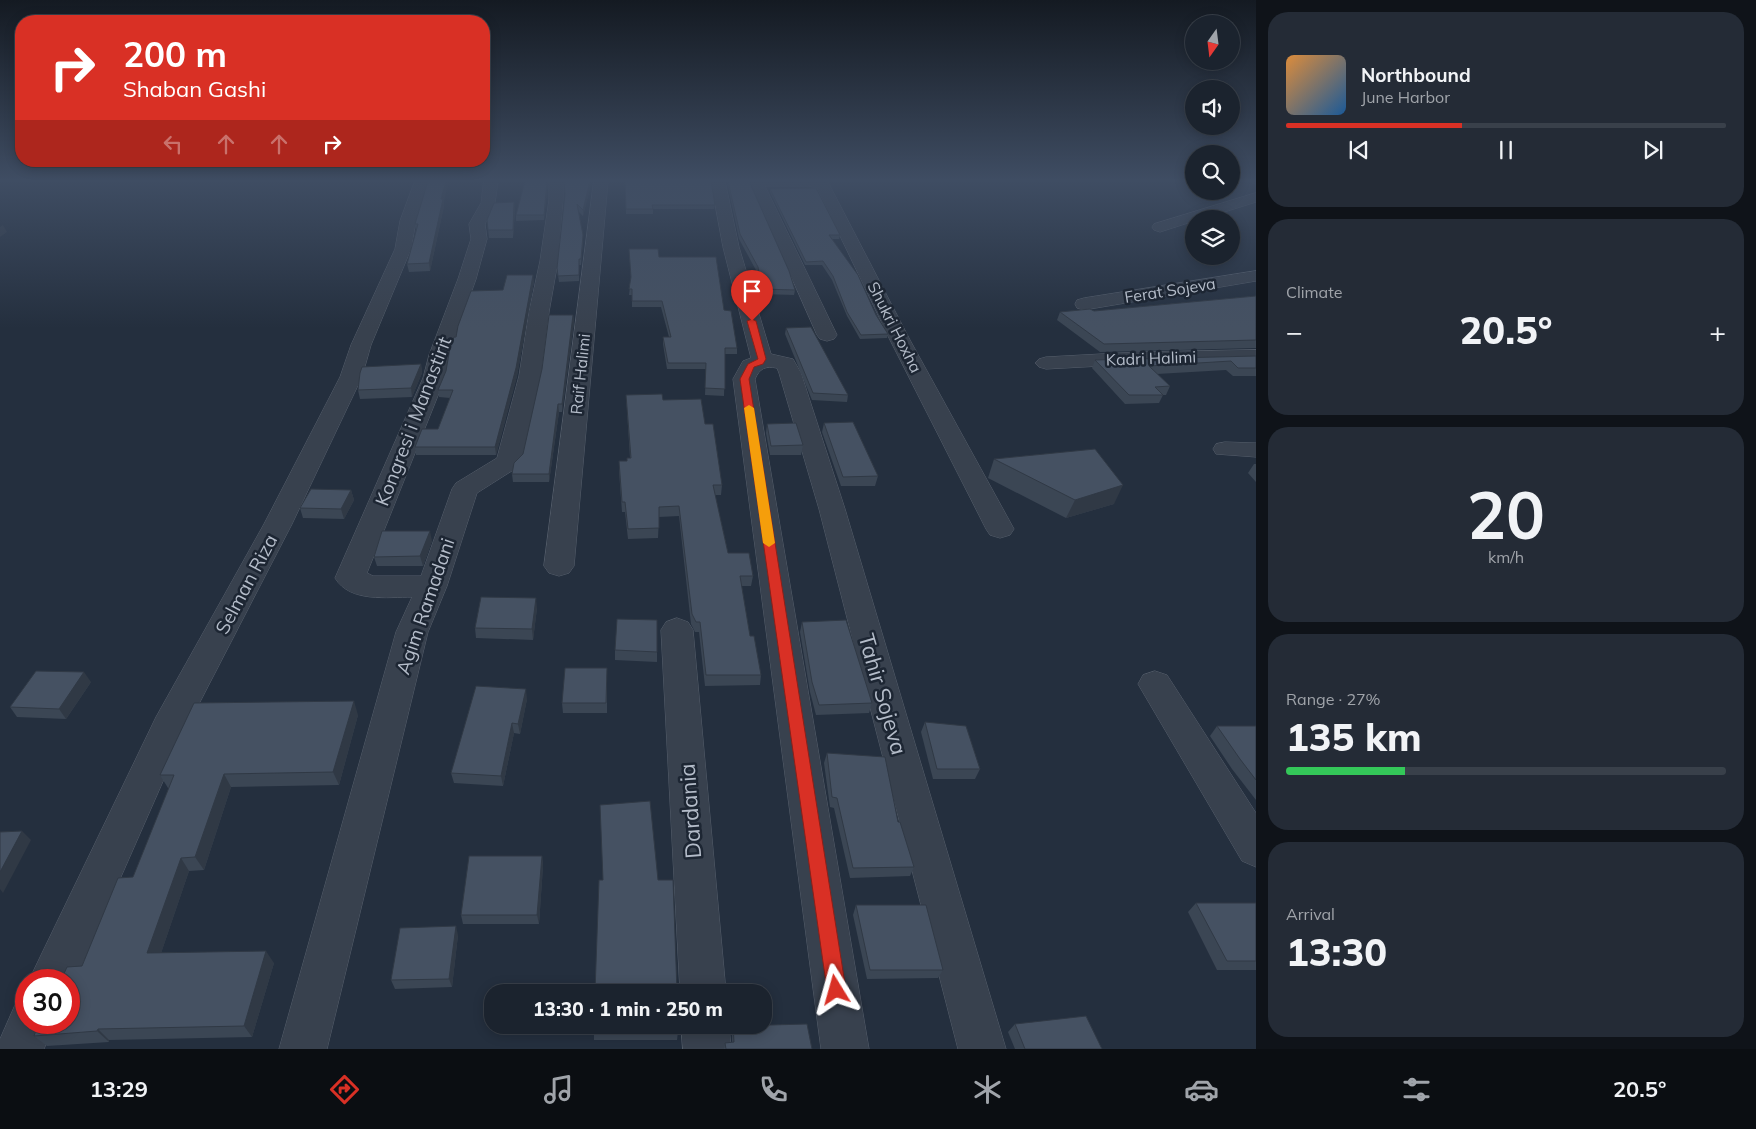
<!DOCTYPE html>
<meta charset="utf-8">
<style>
:root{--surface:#1b232e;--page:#242b36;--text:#f1f3f6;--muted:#a0a4aa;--line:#39404a;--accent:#d93025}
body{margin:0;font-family:Mulish,sans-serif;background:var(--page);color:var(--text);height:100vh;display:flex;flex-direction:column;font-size:19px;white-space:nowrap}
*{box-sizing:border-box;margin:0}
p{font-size:16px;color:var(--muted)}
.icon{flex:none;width:28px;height:28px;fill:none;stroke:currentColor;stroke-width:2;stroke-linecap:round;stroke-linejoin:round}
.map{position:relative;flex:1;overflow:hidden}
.panel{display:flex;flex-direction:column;gap:12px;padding:12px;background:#0f1319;width:500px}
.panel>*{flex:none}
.hud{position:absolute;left:15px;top:15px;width:475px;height:152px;border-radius:20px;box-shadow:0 2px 12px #0003,0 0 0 1px var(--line);background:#d93025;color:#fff;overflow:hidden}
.needle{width:32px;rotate:194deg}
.tools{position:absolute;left:1185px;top:15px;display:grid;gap:10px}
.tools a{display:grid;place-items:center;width:55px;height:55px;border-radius:50%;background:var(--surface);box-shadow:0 2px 12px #0003,0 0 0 1px var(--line);font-size:25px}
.speed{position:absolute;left:15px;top:969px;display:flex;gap:10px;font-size:25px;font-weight:700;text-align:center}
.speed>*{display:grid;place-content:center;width:65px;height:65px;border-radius:50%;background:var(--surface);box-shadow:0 2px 12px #0003,0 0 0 1px var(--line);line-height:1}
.speed .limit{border:8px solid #d22;background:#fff;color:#111}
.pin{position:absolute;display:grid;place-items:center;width:42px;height:42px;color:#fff;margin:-51px -21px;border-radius:50% 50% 50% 0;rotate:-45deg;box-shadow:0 0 5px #0007}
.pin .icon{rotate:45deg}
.me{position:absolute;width:55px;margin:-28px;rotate:352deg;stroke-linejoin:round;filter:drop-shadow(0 0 4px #0008)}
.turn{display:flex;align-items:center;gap:18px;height:105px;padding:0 25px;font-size:22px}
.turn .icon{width:65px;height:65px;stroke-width:2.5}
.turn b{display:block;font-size:35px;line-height:42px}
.lanes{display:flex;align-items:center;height:48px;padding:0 25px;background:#0003;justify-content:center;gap:25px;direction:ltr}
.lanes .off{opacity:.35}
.big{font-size:38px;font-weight:800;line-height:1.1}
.panel .widget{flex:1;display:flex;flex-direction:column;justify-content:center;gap:8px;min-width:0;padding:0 18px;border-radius:20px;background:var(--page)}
.panel .dial{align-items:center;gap:0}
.dial b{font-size:65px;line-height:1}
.song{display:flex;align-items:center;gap:15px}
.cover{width:60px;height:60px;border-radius:8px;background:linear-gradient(135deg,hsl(30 70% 55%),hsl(210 70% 35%))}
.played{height:5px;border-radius:2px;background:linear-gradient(90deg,var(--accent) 40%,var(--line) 40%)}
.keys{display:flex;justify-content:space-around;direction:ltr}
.heat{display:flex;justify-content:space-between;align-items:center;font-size:28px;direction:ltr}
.charge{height:8px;border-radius:4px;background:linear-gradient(90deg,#34c759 27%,var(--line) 0)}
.trip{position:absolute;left:484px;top:984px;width:288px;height:50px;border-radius:20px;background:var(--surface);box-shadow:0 2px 12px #0003,0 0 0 1px var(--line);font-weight:800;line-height:50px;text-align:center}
.menu{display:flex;height:80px;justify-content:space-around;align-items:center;background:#0b0e12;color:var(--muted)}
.menu .icon{width:35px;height:35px}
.menu .current{color:var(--accent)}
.menu b{font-size:22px;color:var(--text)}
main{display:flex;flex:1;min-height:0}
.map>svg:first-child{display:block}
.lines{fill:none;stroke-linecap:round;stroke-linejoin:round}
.minor-casing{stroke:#565f6c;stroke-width:1}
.minor{fill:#38414e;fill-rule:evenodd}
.wall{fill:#3b4654}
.shaded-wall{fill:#303945}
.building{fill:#455162;stroke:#303945}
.route{fill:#d93025;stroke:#8d1f18}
.slow{fill:#f59e0b}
.labels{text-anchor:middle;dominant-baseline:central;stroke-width:5;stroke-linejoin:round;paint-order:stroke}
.far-street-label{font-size:16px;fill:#b4bcc9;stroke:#1d2633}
.street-label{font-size:19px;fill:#b4bcc9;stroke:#1d2633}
.near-street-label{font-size:22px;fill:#b4bcc9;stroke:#1d2633}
</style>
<main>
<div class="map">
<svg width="1256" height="1049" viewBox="0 0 1256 1049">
<rect width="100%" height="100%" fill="#242f3e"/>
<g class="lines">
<defs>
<g id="minor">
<path d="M415,181H429L416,221L411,249L371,345L362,377L292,524L186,729L69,995V980H29L156,717L264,524L340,377L351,345L395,249L400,221Z"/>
<path d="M484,181H498L495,203L485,224L487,239L476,279L449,355L445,378L367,573L373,576H421L452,489L456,483L497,458L519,376L529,312L540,261L549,200V181H563V200L558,261L549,312L541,376L522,462L518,467L477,493L447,586L428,632L327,1049H279L396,632L412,597C388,597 350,603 335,578L423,378L429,355L458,279L471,239L469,224L481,203Z"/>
<path d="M594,181H608L574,566L569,573L559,576L549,573L544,566Z"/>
<path d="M711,181H725L739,247L771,354L793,359L801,373L845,509L1006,1049H958L819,509L779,373L777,368C765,366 760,368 755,379L869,1049H821L733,379L743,361L751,358L723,247Z"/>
<path d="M749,181L828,182L910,340L1014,529L1010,535L1000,538L990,535L986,529L890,340L817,188L808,186H765L837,335L834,339L827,341L820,339L817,335Z"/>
<path d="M1256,193V202L1202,219H1194V221L1160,232L1154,230L1152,227L1154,224Z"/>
<path d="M1256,271V281L1084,310L1077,308L1075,304L1077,300L1084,298Z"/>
<path d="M1256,350V362L1138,364L1046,369L1039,367L1035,363L1039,359L1046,357L1138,352Z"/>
<path d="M1225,442L1256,443V457L1216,454L1213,449L1216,444Z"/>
<path d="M677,618L688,622L693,630L726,992H680L661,630L666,622Z"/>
<path d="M1155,671L1167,675L1256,813V867L1242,861L1138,684L1143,675Z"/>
<path d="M26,1001V1022H55L44,1049H0V1039L15,1005Z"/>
<path d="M681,1025H729L731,1049H683Z"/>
</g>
</defs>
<use href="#minor" class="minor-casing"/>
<use href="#minor" class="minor"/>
</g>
<g class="wall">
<path d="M548,181L544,220L516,221V215Z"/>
<path d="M564,181H591L590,188L583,216L578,211L583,241L581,265H579V281L559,282L557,268L565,194Z"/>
<path d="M625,181L715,205L714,209H653V214H626Z"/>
<path d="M727,181H749L795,290L794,295L762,294L757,272L739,239Z"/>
<path d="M1245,181H1256V185Z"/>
<path d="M770,189L840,235L839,239H832L888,334L887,338L860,339L847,316L832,280L822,265H805L770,192Z"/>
<path d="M444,201V206L430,271L409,272L407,264L416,230L415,224Z"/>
<path d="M515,209L513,238H489L487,220Z"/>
<path d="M629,249L659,257L724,310L737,348V354H725L724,396L705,395L706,369H667L663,344V337H669L661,307H632V295H629L631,279Z"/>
<path d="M534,281L517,376L496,455H416L415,447L438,429L450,398L439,397L438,390L446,371L456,337L503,290Z"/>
<path d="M1256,296V348L1100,352L1057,320L1060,312L1094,311Z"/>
<path d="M573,315L574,322L562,412H559L549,482H513L512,474L523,454Z"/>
<path d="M786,328L848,395L847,402L812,400L785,334Z"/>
<path d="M1256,356V376H1233L1226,370L1157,374L1170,386L1166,395H1163L1159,403L1125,404L1092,368L1095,360Z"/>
<path d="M421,364L422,373L412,397L360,399L358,390Z"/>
<path d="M626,395L663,400L705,424L722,485L721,495H715L728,553L753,576L751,586H741L750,636L761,675L760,685L705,686L699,632H695L691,624L679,516L659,517L658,538L628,539L625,512H622L619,471V461H627L630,458Z"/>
<path d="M824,423L878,476L875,486H841L822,432Z"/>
<path d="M767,424L803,445L801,455H770L766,433Z"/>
<path d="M994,459L1114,504L1066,518L988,478Z"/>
<path d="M1254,464H1256V482L1248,473Z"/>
<path d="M351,490L354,500L344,519L303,518L300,508Z"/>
<path d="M432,541L423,566H377L374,557Z"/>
<path d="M537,608L533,640L476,638L475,628Z"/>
<path d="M657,620V662L615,660V650Z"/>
<path d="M802,622L872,703L869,713L816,715L810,692L800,632Z"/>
<path d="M607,678V713H563L562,703Z"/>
<path d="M91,682L66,719L17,717L10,707Z"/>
<path d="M527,699L520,734L514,733L503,786L454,783L451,773Z"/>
<path d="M358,715L339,785L231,787L204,870L189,871L161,953L274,963L252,1037L109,1040V1042L47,1046L34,1036L82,966L133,877L169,788H168L160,775Z"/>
<path d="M925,722L980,769L975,779H933L921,732Z"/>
<path d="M1217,726H1256V800L1232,769L1210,736Z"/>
<path d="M827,753L898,822L914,867L910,876L850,878L834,808L830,807L824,763Z"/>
<path d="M542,856L543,866L539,924H463L461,915Z"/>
<path d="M1196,903H1256V970H1217L1188,912Z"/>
<path d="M856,905L943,970L938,978L867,979L853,915Z"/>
<path d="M458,935L452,987L395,989L391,980Z"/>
<path d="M1015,1024L1102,1049H1015L1008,1032Z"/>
<path d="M733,1026L812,1049H724L725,1043L732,1042V1034Z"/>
<path d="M594,1031L678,1032L677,1040H594Z"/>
</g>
<g class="shaded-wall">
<path d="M446,181H449L444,201V206L430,271L429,263L441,199Z"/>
<path d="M547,181H548L544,220V215Z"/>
<path d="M590,181H591L590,188L583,216V210Z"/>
<path d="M514,202L515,209L513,238V230Z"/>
<path d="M3,225L7,232L0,237V227Z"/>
<path d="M583,235V241L581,265V259Z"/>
<path d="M533,275L534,281L517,376L496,455L495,447Z"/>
<path d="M573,315L574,322L562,412V404Z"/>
<path d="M421,364L422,373L412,397L411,388Z"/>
<path d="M558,404L559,412L549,482V474Z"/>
<path d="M1123,485L1114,504L1066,518L1075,500Z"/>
<path d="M351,490L354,500L344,519L341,509Z"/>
<path d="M430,531L432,541L423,566L420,556Z"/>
<path d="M536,598L537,608L533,640L532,629Z"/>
<path d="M84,672L91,682L66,719L59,709Z"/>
<path d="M526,689L527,699L520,734L518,724Z"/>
<path d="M354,701L358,715L339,785L333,772Z"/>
<path d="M512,723L514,733L503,786L501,776Z"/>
<path d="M224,774L231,787L204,870L195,857Z"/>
<path d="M22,831L31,840L3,893L0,889V872Z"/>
<path d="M542,856L543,866L539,924L537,915Z"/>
<path d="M181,858L189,871L157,965L147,953Z"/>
<path d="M456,926L458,935L452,987L449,979Z"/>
<path d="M266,951L274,963L252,1037L244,1026Z"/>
<path d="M98,1029L109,1040V1042L97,1031Z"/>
</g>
<g class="building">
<path d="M428,181H446L441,199H443L429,263L407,264L418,224H415Z"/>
<path d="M525,181H547L544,215H516Z"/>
<path d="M564,181H590L583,210L577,204L583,235L581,259H579V275L558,276L557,268L565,194Z"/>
<path d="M625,181H711L715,205H652L653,209H626Z"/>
<path d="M728,181H749L789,271L795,290L762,289L758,267L740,234Z"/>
<path d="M816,188L840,235H829L858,275L876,315L888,334L861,335L847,312L833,276L823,261L806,262L770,189Z"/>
<path d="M514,202L513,230H488L487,220L494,203Z"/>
<path d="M629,249H658L659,257H716L724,310L731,311L737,348H725V389L705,388L706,363H668L663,337H671L662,301H632V289H629L631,277Z"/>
<path d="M507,275H533L516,368L495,447H415L422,429H438L453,390H438L446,371L450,348L454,337H456L458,326L471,291L503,290Z"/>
<path d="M1256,296V340L1104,344L1060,312L1090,309L1094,311Z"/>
<path d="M549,315H573L562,404H558L549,474H512L514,463L523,454L542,369Z"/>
<path d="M811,327L848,395L813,393L786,328Z"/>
<path d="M1256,356V368H1238L1231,361L1149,366L1170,386L1155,387L1163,395H1129L1095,360Z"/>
<path d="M421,364L411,388L358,390L360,373L362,367Z"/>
<path d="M662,394L663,400L701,399L705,424H713L722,485H713L728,553H749L753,576H740L750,636H754L761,675H706L700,622H696L692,614L679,506L659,507V528L628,529L625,502H622L619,461H627V458H631L626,395Z"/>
<path d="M853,422L878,476L843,477L824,423Z"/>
<path d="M796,423L803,445L771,446L767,424Z"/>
<path d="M1095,449L1123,485L1075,500L994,459Z"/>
<path d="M311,489L351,490L341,509L300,508Z"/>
<path d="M382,531H430L420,556L374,557Z"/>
<path d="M481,597L536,598L532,629L475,628Z"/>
<path d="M617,619L657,620V652L615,650Z"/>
<path d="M846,620L872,703L819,705L812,682L802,622Z"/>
<path d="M565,668H607L606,703H562Z"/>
<path d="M36,671L84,672L59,709L10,707Z"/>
<path d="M476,686L526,689L518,724L512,723L501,776L451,773Z"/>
<path d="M354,701L333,772L224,774L195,857L181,858L147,953L266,951L244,1026L98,1029L97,1031L34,1036L39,1022H69V980H61L67,967L82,966L118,878L133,877L174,775H160L194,703Z"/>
<path d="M925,722L966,726L980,769H937Z"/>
<path d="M1217,726H1256V780L1240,759Z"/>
<path d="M827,753L885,757L898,822H900L914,867L853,868L837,798L832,797Z"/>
<path d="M650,801L658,880H673L677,992H595L599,880H603L600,805Z"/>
<path d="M22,831L0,872V832Z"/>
<path d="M469,856H542L537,915H461Z"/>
<path d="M1196,903H1256V961H1227Z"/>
<path d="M856,905H926L943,970H870Z"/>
<path d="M456,926L449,979L391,980L400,928Z"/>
<path d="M1086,1016L1102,1049H1025L1015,1024Z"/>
<path d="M807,1024L812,1049H726L725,1043L734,1042L733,1026Z"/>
<path d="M594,1025H678V1032L594,1031Z"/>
</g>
<linearGradient id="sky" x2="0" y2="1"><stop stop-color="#141a22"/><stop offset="0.55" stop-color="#3f4d63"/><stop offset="1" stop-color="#3f4d63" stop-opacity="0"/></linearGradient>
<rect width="1256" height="328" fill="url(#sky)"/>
<path class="route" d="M752,319L756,321L766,359L763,364L754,367L749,379L846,990L843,997L836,1000L829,997L827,990L740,379L748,364L758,359L747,321Z"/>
<path class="slow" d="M749,405L754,408L775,543L769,547L763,543L744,408Z"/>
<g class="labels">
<g class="far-street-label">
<text transform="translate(1170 290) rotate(-9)">Ferat Sojeva</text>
<text transform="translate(895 327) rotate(63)">Shukri Hoxha</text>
<text transform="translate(1151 358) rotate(-2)">Kadri Halimi</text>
<text transform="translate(580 374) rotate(-84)">Raif Halimi</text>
</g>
<g class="street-label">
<text transform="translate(413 421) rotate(-69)">Kongresi i Manastirit</text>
<text transform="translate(246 584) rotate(-62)">Selman Riza</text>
<text transform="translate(425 606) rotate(-71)">Agim Ramadani</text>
</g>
<g class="near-street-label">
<text transform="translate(883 694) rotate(74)">Tahir Sojeva</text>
<text transform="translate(690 811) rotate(-94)">Dardania</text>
</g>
</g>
</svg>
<div class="tools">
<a><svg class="needle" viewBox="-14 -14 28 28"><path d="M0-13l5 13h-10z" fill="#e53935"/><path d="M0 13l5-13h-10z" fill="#a0a4aa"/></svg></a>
<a><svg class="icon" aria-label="sound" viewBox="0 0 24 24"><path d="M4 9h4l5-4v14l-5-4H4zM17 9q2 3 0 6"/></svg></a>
<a><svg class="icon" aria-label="search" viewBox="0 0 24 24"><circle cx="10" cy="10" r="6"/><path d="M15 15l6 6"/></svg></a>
<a><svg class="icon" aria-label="layers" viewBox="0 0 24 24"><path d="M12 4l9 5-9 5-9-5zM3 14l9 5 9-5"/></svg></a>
</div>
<div class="speed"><div class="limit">30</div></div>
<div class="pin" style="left:752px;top:321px;background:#d93025"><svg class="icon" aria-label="arrive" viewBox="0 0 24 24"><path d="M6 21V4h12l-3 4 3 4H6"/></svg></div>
<svg class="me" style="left:836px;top:990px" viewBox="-20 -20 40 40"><path d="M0-17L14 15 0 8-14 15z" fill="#d93025" stroke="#fff" stroke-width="4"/></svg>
<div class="trip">13:30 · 1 min · 250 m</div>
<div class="hud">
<div class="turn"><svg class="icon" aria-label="right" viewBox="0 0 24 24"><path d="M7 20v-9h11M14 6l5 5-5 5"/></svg><div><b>200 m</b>Shaban Gashi</div></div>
<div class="lanes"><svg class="icon off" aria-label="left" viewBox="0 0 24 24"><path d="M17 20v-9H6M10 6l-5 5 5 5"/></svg><svg class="icon off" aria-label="ahead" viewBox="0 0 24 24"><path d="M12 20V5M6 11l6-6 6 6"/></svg><svg class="icon off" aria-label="ahead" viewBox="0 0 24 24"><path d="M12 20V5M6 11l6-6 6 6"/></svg><svg class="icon" aria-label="right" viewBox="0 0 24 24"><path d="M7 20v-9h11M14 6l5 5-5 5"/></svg></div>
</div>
</div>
<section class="panel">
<div class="widget">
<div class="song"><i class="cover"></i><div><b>Northbound</b><p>June Harbor</p></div></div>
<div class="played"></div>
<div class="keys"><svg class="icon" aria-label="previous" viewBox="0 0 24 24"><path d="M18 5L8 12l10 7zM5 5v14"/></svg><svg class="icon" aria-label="pause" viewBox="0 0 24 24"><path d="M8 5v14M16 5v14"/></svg><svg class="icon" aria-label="next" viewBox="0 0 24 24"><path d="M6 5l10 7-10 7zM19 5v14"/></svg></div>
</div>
<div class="widget"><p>Climate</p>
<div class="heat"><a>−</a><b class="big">20.5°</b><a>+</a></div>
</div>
<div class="widget dial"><b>20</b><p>km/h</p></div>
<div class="widget"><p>Range · 27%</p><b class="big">135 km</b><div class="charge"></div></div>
<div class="widget"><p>Arrival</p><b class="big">13:30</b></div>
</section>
</main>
<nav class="menu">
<b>13:29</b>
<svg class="icon current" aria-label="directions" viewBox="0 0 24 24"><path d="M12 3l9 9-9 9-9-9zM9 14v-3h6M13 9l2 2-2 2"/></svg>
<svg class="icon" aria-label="music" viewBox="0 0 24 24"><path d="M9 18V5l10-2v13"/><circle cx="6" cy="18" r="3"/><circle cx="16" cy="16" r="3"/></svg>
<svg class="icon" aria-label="phone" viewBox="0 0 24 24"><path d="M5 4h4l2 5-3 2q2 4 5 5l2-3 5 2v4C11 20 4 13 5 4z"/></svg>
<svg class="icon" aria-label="climate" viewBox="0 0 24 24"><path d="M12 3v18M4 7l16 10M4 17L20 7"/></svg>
<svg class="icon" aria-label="car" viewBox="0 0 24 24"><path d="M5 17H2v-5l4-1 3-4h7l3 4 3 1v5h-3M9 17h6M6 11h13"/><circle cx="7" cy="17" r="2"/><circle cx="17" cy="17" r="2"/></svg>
<svg class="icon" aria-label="filters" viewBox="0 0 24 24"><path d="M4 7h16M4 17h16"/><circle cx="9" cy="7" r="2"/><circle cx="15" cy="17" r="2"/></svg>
<b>20.5°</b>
</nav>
